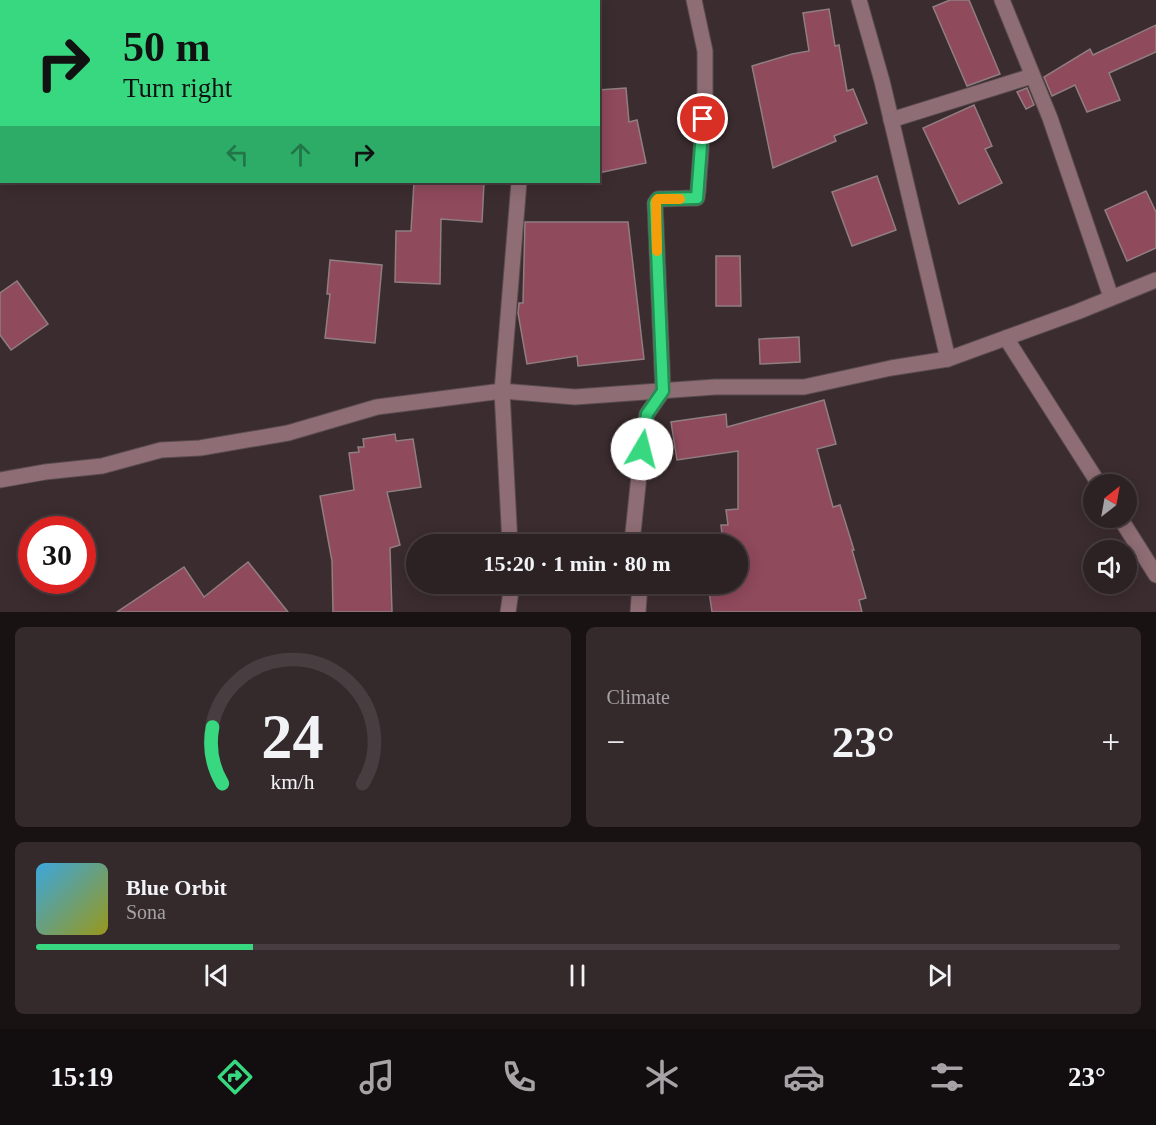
<!DOCTYPE html>
<meta charset="utf-8">
<style>
:root{--surface:#2c2123;--page:#34292b;--text:#f1f3f6;--muted:#a6a3a6;--line:#483e41;--accent:#37d880}
body{margin:0;font-family:"Times New Roman",serif;background:var(--page);color:var(--text);height:100vh;display:flex;flex-direction:column;font-size:22px;white-space:nowrap}
*{box-sizing:border-box;margin:0}
p{font-size:20px;color:var(--muted)}
.icon{flex:none;width:33px;height:33px;fill:none;stroke:currentColor;stroke-width:2;stroke-linecap:round;stroke-linejoin:round}
.map{position:relative;height:612px;overflow:hidden}
.panel{display:flex;flex-direction:column;gap:15px;padding:15px;background:#181213;flex:1}
.panel>*{flex:none}
.hud{position:absolute;left:0px;top:0px;width:600px;height:183px;box-shadow:0 3px 15px #0003,0 0 0 2px var(--line);background:#37d880;color:#111;overflow:hidden}
.needle{width:39px;rotate:31deg}
.fabs{position:absolute;left:1083px;top:474px;display:grid;gap:12px}
.fabs a{display:grid;place-items:center;width:54px;height:54px;border-radius:50%;background:var(--surface);box-shadow:0 3px 15px #0003,0 0 0 2px var(--line);font-size:30px}
.speed{position:absolute;left:18px;top:516px;display:flex;gap:12px;font-size:30px;font-weight:700;text-align:center}
.speed>*{display:grid;place-content:center;width:78px;height:78px;border-radius:50%;background:var(--surface);box-shadow:0 3px 15px #0003,0 0 0 2px var(--line);line-height:1}
.speed .limit{border:9px solid #d22;background:#fff;color:#111}
.pin{position:absolute;display:grid;place-items:center;width:51px;height:51px;color:#fff;margin:-26px;border:3px solid #fff;border-radius:50%;box-shadow:0 2px 6px #0007}
.me{position:absolute;width:66px;margin:-33px;rotate:8deg;stroke-linejoin:round;filter:drop-shadow(0 0 4px #0008)}
.turn{display:flex;align-items:center;gap:21px;height:126px;padding:0 24px;font-size:27px}
.turn .icon{width:78px;height:78px;stroke-width:2.5}
.turn b{display:block;font-size:42px;line-height:51px}
.lanes{display:flex;align-items:center;height:57px;padding:0 24px;background:#0003;justify-content:center;gap:30px;direction:ltr}
.lanes .off{opacity:.35}
.big{font-size:45px;font-weight:800;line-height:1.1}
.panel .card{flex:1;display:flex;flex-direction:column;justify-content:center;gap:9px;min-width:0;padding:0 21px;border-radius:9px;background:var(--page)}
.panel .dial{align-items:center;gap:0}
.dial svg{height:156px;overflow:visible;fill:none;stroke:var(--line);stroke-width:7;stroke-linecap:round;text-anchor:middle}
.dial text{fill:var(--text);stroke:none}
.song{display:flex;align-items:center;gap:18px}
.cover{width:72px;height:72px;border-radius:9px;background:linear-gradient(135deg,hsl(200 70% 55%),hsl(60 70% 35%))}
.played{height:6px;border-radius:3px;background:linear-gradient(90deg,var(--accent) 20%,var(--line) 20%)}
.keys{display:flex;justify-content:space-around;direction:ltr}
.heat{display:flex;justify-content:space-between;align-items:center;font-size:33px;direction:ltr}
.panel .tiles{flex:1;display:grid;gap:15px;grid-template-columns:1fr 1fr}
.card:last-child{grid-column:span 2}
.trip{position:absolute;left:406px;top:534px;width:342px;height:60px;border-radius:30px;background:var(--surface);box-shadow:0 3px 15px #0003,0 0 0 2px var(--line);font-weight:800;line-height:60px;text-align:center}
.dock{display:flex;height:96px;justify-content:space-around;align-items:center;background:#120d0e;color:var(--muted)}
.dock .icon{width:42px;height:42px}
.dock .current{color:var(--accent)}
.dock b{font-size:27px;color:var(--text)}
.map>svg:first-child{display:block}
.building{fill:#8f4a5c;stroke:#907e82;stroke-width:1.5}
.lines{fill:none;stroke-linecap:round;stroke-linejoin:round}
.minor-casing{stroke:#594b4e;stroke-width:17}
.minor{stroke:#8e6d74;stroke-width:15}
.route-casing{stroke:#248c53;stroke-width:15}
.route{stroke:#37d880;stroke-width:10}
.slow{stroke:#f59e0b;stroke-width:10}
</style>
<div class="map">
<svg width="1156" height="612" viewBox="0 0 1156 612">
<rect width="100%" height="100%" fill="#3b2c2f"/>
<g class="building">
<path d="M950,0H969L1000,74L967,86L933,7Z"/>
<path d="M829,9L835,46L839,45L847,91L853,89L867,123L834,136L836,141L773,168L752,66L792,54L809,51L803,13Z"/>
<path d="M1156,25V52L1109,73L1120,100L1087,112L1075,85L1052,96L1044,77L1090,49L1093,55Z"/>
<path d="M626,88L629,122L637,120L646,163L598,173V90Z"/>
<path d="M1027,88L1034,105L1026,109L1017,92Z"/>
<path d="M974,105L992,146L985,149L1002,183L959,204L923,128Z"/>
<path d="M877,176L896,230L852,246L832,192Z"/>
<path d="M414,182L484,183L482,222L441,219L440,284L395,282L396,231H411Z"/>
<path d="M1146,191L1156,212V248L1127,261L1105,210Z"/>
<path d="M525,222H628L644,359L578,366L577,356L527,364L518,313L519,303H523Z"/>
<path d="M716,256H740L741,306H716Z"/>
<path d="M330,260L382,265L375,343L325,338L330,294H327Z"/>
<path d="M17,281L48,324L11,350L0,335V293Z"/>
<path d="M799,337L800,362L760,364L759,339Z"/>
<path d="M824,400L836,444L817,449L833,507L840,505L854,550H852L866,598L859,600L862,612H712L708,584H738V544H723L721,525H728L726,510L738,509V451L677,460L671,422L726,414L727,427Z"/>
<path d="M395,434L396,441L413,439L421,487L387,492L400,545L390,548L392,612H333L332,561L320,496L354,490L349,453L359,452L358,447H364L363,439Z"/>
<path d="M248,562L288,612H117L184,567L204,597Z"/>
</g>
<g class="lines">
<defs>
<g id="minor">
<path d="M859,0L882,81L948,359"/>
<path d="M1002,0L1050,118L1111,297"/>
<path d="M105,2L106,0"/>
<path d="M572,2L573,0"/>
<path d="M0,98L2,96"/>
<path d="M891,120L1032,76"/>
<path d="M1006,338L1099,484"/>
<path d="M0,480L45,472L102,466L161,450L200,448L288,433L377,407L502,391L575,397L715,387H804L891,368L948,359L1077,312L1156,280"/>
<path d="M1120,518L1156,575"/>
<path d="M510,544L502,391L519,182"/>
<path d="M635,544L633,533L644,428L647,414L663,391L655,203L658,199L697,198L698,191L705,96V51L694,0"/>
<path d="M508,612L512,584"/>
<path d="M638,612L640,584"/>
</g>
</defs>
<use href="#minor" class="minor-casing"/>
<use href="#minor" class="minor"/>
</g>
<g class="lines">
<defs>
<path id="route" d="M642,449L647,414L663,391L655,203L658,199L697,198L703,119"/>
</defs>
<use href="#route" class="route-casing"/>
<use href="#route" class="route"/>
<path class="slow" d="M657,251L656,201L658,199H680"/>
</g>
</svg>
<div class="fabs">
<a><svg class="needle" viewBox="-14 -14 28 28"><path d="M0-13l5 13h-10z" fill="#e53935"/><path d="M0 13l5-13h-10z" fill="#a6a3a6"/></svg></a>
<a><svg class="icon" aria-label="sound" viewBox="0 0 24 24"><path d="M4 9h4l5-4v14l-5-4H4zM17 9q2 3 0 6"/></svg></a>
</div>
<div class="speed"><div class="limit">30</div></div>
<div class="pin" style="left:703px;top:119px;background:#d93025"><svg class="icon" aria-label="arrive" viewBox="0 0 24 24"><path d="M6 21V4h12l-3 4 3 4H6"/></svg></div>
<svg class="me" style="left:642px;top:449px" viewBox="-20 -20 40 40"><circle r="19" fill="#fff"/><path d="M0-13L10 11 0 6-10 11z" fill="#37d880"/></svg>
<div class="trip">15:20 · 1 min · 80 m</div>
<div class="hud">
<div class="turn"><svg class="icon" aria-label="right" viewBox="0 0 24 24"><path d="M7 20v-9h11M14 6l5 5-5 5"/></svg><div><b>50 m</b>Turn right</div></div>
<div class="lanes"><svg class="icon off" aria-label="left" viewBox="0 0 24 24"><path d="M17 20v-9H6M10 6l-5 5 5 5"/></svg><svg class="icon off" aria-label="ahead" viewBox="0 0 24 24"><path d="M12 20V5M6 11l6-6 6 6"/></svg><svg class="icon" aria-label="right" viewBox="0 0 24 24"><path d="M7 20v-9h11M14 6l5 5-5 5"/></svg></div>
</div>
</div>
<section class="panel">
<div class="tiles">
<div class="card dial"><svg viewBox="0 0 100 80">
<path d="M14 69A42 42 0 1 1 86 69"/>
<path d="M14 69A42 42 0 0 1 9 40" stroke="#37d880"/>
<text x="50" y="56" font-size="32" font-weight="700">24</text>
<text x="50" y="72" font-size="11">km/h</text>
</svg></div>
<div class="card"><p>Climate</p>
<div class="heat"><a>−</a><b class="big">23°</b><a>+</a></div>
</div>
<div class="card">
<div class="song"><i class="cover"></i><div><b>Blue Orbit</b><p>Sona</p></div></div>
<div class="played"></div>
<div class="keys"><svg class="icon" aria-label="previous" viewBox="0 0 24 24"><path d="M18 5L8 12l10 7zM5 5v14"/></svg><svg class="icon" aria-label="pause" viewBox="0 0 24 24"><path d="M8 5v14M16 5v14"/></svg><svg class="icon" aria-label="next" viewBox="0 0 24 24"><path d="M6 5l10 7-10 7zM19 5v14"/></svg></div>
</div>
</div>
</section>
<nav class="dock">
<b>15:19</b>
<svg class="icon current" aria-label="directions" viewBox="0 0 24 24"><path d="M12 3l9 9-9 9-9-9zM9 14v-3h6M13 9l2 2-2 2"/></svg>
<svg class="icon" aria-label="music" viewBox="0 0 24 24"><path d="M9 18V5l10-2v13"/><circle cx="6" cy="18" r="3"/><circle cx="16" cy="16" r="3"/></svg>
<svg class="icon" aria-label="phone" viewBox="0 0 24 24"><path d="M5 4h4l2 5-3 2q2 4 5 5l2-3 5 2v4C11 20 4 13 5 4z"/></svg>
<svg class="icon" aria-label="climate" viewBox="0 0 24 24"><path d="M12 3v18M4 7l16 10M4 17L20 7"/></svg>
<svg class="icon" aria-label="car" viewBox="0 0 24 24"><path d="M5 17H2v-5l4-1 3-4h7l3 4 3 1v5h-3M9 17h6M6 11h13"/><circle cx="7" cy="17" r="2"/><circle cx="17" cy="17" r="2"/></svg>
<svg class="icon" aria-label="filters" viewBox="0 0 24 24"><path d="M4 7h16M4 17h16"/><circle cx="9" cy="7" r="2"/><circle cx="15" cy="17" r="2"/></svg>
<b>23°</b>
</nav>
